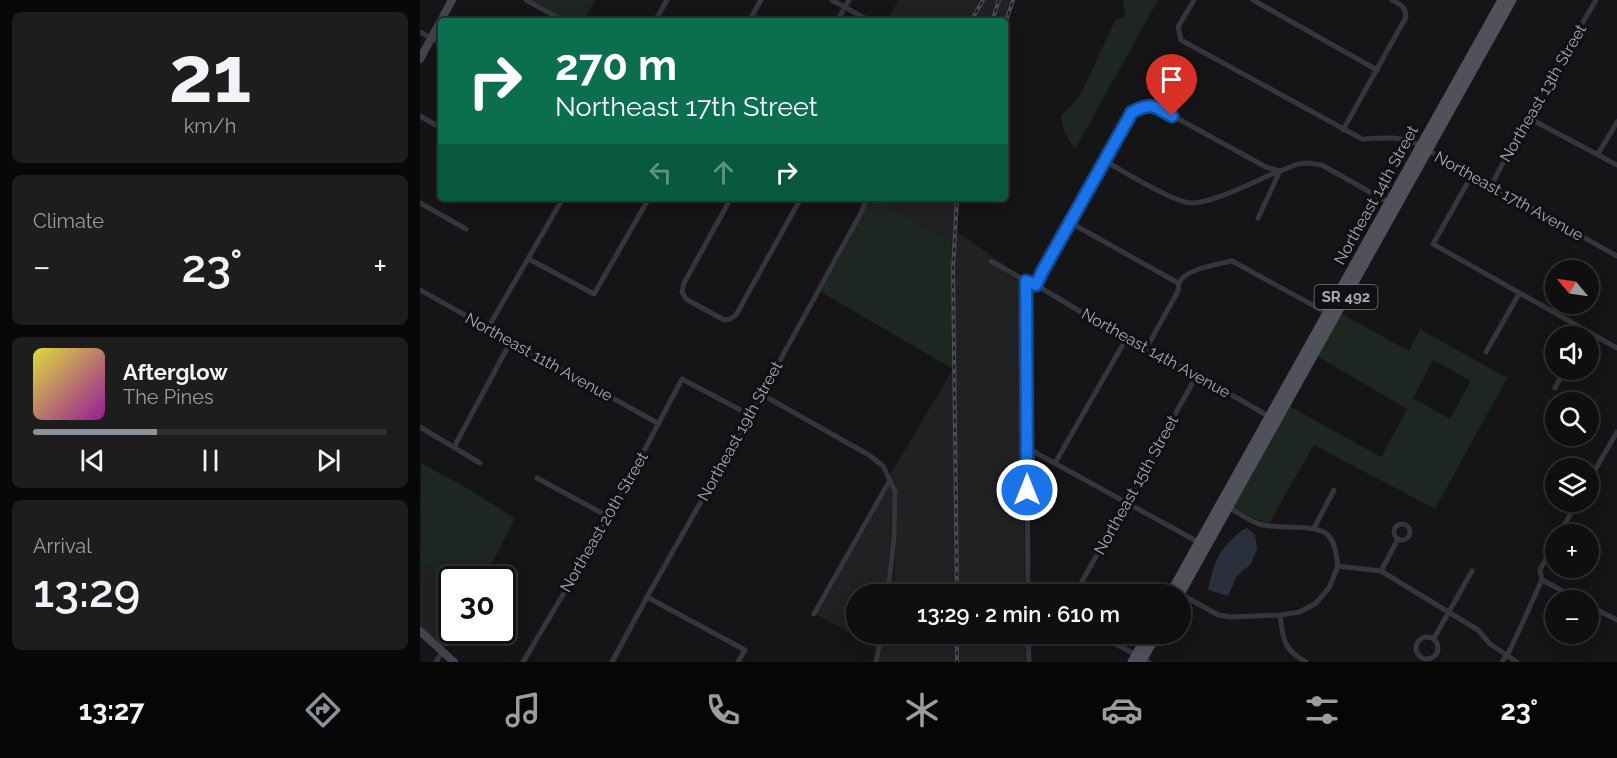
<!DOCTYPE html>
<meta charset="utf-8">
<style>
:root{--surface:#100f10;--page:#1e1d1e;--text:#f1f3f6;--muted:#9c9c9f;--line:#302f30;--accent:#8c9099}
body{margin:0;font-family:Raleway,sans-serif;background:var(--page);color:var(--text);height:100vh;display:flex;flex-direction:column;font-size:22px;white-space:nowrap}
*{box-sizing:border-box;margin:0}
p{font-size:20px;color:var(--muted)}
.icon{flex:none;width:33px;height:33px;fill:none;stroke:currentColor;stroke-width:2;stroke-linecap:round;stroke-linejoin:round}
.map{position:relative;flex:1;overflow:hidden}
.side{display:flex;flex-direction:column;gap:12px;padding:12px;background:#090809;width:420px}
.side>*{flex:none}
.guide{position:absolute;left:18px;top:18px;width:570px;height:183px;border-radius:6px;box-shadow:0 3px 15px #0003,0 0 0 2px var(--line);background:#0b6e4f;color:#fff;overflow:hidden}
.needle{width:39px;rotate:299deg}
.fabs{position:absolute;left:1125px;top:260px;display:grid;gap:12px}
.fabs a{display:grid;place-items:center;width:54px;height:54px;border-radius:50%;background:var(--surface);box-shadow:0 3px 15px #0003,0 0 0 2px var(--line);font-size:30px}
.speed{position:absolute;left:18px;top:566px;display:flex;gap:12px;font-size:30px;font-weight:700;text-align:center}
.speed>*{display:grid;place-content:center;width:78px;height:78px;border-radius:50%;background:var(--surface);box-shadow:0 3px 15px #0003,0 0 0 2px var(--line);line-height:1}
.speed .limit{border:3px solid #111;border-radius:9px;background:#fff;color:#111}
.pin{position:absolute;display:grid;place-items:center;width:51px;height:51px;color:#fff;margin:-62px -26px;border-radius:50% 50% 50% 0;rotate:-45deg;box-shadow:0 0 6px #0007}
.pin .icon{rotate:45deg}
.me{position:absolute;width:66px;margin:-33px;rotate:0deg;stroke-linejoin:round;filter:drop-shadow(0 0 4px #0008)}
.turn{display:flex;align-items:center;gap:21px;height:126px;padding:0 18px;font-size:27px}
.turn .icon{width:78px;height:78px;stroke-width:2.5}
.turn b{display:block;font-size:42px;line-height:51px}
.lanes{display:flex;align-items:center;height:57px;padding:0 18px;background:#0003;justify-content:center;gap:30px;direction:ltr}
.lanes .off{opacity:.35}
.big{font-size:45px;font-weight:600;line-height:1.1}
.side .widget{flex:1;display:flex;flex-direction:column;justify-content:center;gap:9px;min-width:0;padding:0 21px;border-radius:9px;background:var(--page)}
.side .dial{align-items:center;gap:0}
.dial b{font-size:78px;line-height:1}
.song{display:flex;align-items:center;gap:18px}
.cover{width:72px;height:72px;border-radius:9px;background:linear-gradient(135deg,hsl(60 70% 55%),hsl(300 70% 35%))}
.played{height:6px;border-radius:3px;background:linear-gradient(90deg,var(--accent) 35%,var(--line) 35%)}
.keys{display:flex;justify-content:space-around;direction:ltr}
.heat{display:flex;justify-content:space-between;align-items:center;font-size:33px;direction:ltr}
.trip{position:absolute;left:426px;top:584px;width:345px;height:60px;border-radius:30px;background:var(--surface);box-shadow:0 3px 15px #0003,0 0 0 2px var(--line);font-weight:600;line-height:60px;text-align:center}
.menu{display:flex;height:96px;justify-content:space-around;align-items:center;background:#060606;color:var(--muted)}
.menu .icon{width:42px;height:42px}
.menu .current{color:var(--accent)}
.menu b{font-size:27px;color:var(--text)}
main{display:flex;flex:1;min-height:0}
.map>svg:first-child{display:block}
.built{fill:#212023}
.green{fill:#1e2621;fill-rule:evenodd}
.water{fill:#2a303b}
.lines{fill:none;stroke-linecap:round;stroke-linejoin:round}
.street{stroke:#36353b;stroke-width:5}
.secondary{stroke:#43444c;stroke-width:8}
.primary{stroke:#51515b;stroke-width:9}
.rail-casing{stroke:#4a4b53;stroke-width:4}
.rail{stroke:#100f11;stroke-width:1.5;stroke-dasharray:4.5;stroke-linecap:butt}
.route-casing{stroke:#114b97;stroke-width:15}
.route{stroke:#1a73e8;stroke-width:10}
.labels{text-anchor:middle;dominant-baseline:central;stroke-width:6;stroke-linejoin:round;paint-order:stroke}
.shield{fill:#100f11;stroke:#797a85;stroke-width:1.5}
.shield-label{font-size:15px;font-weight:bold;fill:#a6a8b7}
.street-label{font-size:16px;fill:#a6a8b7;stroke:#100f11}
</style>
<main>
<section class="side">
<div class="widget dial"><b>21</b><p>km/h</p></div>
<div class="widget"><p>Climate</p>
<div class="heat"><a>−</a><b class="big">23°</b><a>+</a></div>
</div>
<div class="widget">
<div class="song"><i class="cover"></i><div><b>Afterglow</b><p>The Pines</p></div></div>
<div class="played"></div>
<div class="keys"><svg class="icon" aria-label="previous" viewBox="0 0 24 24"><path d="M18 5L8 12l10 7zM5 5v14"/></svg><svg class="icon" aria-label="pause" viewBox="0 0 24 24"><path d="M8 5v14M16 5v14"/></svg><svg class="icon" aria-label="next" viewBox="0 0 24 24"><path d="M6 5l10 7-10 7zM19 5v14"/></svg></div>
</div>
<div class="widget"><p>Arrival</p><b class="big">13:29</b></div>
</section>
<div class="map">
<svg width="1197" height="662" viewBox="0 0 1197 662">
<rect width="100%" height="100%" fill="#151416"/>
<g class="built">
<path d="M478,0H591L584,21H467Z"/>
<path d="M454,198H540L536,231L595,272L570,257L567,261L603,283L605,594H471L474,575L478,504L477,490L474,479L470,475L533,369L531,241Z"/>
<path d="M470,486L472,491V503L468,574L465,594H436V633H459L456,647L397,615Z"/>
<path d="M0,562L31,580L32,630H35L23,650L0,628Z"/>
<path d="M465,633H606V662H459Z"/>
</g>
<g class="green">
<path d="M112,0H175L164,21H149Z"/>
<path d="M703,0H738L655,149L644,132L641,115L653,104L661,93L695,21L705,16Z"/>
<path d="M450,198H454L531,241L533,369L401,292L443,215Z"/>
<path d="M920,313L989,351L1000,329L1087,378L1015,509L894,445L849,523L836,519L812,507L869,406L961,457L987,409L897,356ZM1013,360L1051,381L1030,419L993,398Z"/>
<path d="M1,463L45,487L95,518L64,579H32L31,580L0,562Z"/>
</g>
<path class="water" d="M827,528L835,535L837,549L831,564L817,576L808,596L788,590C793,568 796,555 812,539C817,534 821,530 827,528Z"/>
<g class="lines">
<g class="street">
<path d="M106,0L144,21"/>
<path d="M412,0L450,21"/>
<path d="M774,0L758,27L761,40L942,139C960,138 978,136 995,143L1197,256"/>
<path d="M833,0L957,70"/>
<path d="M235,21L247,0"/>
<path d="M329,21L341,0"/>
<path d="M417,21L429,0"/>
<path d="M0,32L21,43"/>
<path d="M0,116L21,128"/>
<path d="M1107,117L1197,165"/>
<path d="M923,130L986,17C986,7 980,4 972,0"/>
<path d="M1178,154L1197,122"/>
<path d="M685,161C703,171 754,203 772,203C794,203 837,180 859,171"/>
<path d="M1052,175L1013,244L1197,348"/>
<path d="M1071,186L1107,117L1176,0"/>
<path d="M311,198L264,283L262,292L266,299L304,320L310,319L316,315L381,198"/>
<path d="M0,203L46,229"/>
<path d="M838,218L860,171"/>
<path d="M651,223L758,283"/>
<path d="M109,259L174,294L229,198"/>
<path d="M571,261L606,281L616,285L622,272L712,112L721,108L733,105L846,167L860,171L878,164L888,163L902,165L971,204"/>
<path d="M606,281L608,594"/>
<path d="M616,285L706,339L777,375L850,417"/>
<path d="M0,290L239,424"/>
<path d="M68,328L143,198"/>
<path d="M726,349L758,291C758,287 758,285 760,281C767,269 799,264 812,261L909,314"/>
<path d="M1066,352L1099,294"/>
<path d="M1135,388L1145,369"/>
<path d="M341,394L449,455L463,466L475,491L474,536L468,594"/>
<path d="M0,427L60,463"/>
<path d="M34,447L91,341"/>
<path d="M607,448L780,543"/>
<path d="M635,463L706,339"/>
<path d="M117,478L189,517"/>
<path d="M1168,482L1197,432"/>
<path d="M806,506C817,512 828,520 839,524C858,530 896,523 908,535C916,543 916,556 918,566L961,571L1058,630L1070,644L1097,662"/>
<circle cx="982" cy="532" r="8"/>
<path d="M894,528L914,490"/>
<path d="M1139,534L1158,501"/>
<path d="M961,571L978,539"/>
<path d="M1122,580L1160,600"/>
<path d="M759,593L798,615L811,617L860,615L880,612L896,603L909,588L918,566"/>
<path d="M655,594L777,375"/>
<path d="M227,597L325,650L318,662"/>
<path d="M1168,605L1197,620"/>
<path d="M394,614L470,480"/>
<path d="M860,615C863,639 863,649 886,662"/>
<path d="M608,633L609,662"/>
<path d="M676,633L729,662"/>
<circle cx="1007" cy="648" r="11"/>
<path d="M1014,638L1052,571"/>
<path d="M16,662L22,652"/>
<path d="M103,662L189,517L262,379L330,415"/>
<path d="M192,662L227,597L330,415L441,213L447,198"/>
<path d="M456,662L462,633"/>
<path d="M1082,662L1090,650L1122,580L1120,570L1136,540"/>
</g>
<g class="secondary">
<path d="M0,59L32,0"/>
<path d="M0,631L34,662"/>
</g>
<g class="primary">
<path d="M750,594L1082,0"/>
<path d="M760,594L1092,0"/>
<path d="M712,662L728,633"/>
<path d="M721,662L738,633"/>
</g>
<defs>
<g id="rail">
<path d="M551,21L563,0"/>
<path d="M572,21L579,0"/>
<path d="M585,24L593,0"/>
<path d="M537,594L533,269L537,198"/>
<path d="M537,633V662"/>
</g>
</defs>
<use href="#rail" class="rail-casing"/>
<use href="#rail" class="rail"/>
</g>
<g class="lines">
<defs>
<path id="route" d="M607,490L606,281L616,285L622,272L712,112C732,102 734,106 752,116"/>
</defs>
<use href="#route" class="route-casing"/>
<use href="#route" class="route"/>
</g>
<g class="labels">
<rect class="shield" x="894.5" y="285" width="63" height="24" rx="4.5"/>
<g class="shield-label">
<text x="926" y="297">SR 492</text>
</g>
<g class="street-label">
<text transform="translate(1123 93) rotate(-60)">Northeast 13th Street</text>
<text transform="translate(956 195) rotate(-61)">Northeast 14th Street</text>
<text transform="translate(1089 196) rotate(29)">Northeast 17th Avenue</text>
<text transform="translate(736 353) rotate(29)">Northeast 14th Avenue</text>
<text transform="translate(119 357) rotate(29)">Northeast 11th Avenue</text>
<text transform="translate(320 431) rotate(-61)">Northeast 19th Street</text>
<text transform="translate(716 485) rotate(-61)">Northeast 15th Street</text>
<text transform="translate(184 522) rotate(-60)">Northeast 20th Street</text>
</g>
</g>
</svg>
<div class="fabs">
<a><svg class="needle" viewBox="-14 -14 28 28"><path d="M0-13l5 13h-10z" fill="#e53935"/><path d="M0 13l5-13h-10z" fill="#9c9c9f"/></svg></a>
<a><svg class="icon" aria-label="sound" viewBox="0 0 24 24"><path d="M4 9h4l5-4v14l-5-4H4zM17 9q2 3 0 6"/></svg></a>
<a><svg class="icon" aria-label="search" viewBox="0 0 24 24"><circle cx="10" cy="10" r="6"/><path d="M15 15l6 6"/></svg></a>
<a><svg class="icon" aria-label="layers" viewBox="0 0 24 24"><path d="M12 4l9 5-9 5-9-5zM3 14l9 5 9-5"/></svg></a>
<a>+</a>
<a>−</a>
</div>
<div class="speed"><div class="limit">30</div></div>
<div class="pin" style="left:752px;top:116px;background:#d93025"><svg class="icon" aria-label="arrive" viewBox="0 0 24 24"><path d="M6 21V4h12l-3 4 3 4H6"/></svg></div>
<svg class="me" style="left:607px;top:490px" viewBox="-20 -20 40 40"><circle r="17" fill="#1a73e8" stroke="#fff" stroke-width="3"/><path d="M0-11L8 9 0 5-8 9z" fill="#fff"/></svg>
<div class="trip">13:29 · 2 min · 610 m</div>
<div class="guide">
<div class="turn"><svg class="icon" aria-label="right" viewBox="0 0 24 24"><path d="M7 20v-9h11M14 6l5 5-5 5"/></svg><div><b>270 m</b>Northeast 17th Street</div></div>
<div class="lanes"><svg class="icon off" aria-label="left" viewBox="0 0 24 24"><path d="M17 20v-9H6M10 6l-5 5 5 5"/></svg><svg class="icon off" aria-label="ahead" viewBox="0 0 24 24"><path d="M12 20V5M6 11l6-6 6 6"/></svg><svg class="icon" aria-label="right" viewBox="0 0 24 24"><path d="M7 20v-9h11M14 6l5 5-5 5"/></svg></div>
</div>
</div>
</main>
<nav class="menu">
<b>13:27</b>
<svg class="icon current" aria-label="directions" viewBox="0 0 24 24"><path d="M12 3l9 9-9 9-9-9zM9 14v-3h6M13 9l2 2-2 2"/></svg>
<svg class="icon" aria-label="music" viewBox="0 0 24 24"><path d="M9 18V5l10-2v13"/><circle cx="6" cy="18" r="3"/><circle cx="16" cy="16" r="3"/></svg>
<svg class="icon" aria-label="phone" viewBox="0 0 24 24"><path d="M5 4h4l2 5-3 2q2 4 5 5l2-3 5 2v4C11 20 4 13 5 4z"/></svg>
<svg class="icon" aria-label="climate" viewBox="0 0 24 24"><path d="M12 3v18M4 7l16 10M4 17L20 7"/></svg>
<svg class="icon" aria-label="car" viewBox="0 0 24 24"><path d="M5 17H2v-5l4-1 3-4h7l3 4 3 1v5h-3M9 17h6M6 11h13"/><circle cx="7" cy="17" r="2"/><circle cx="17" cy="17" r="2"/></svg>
<svg class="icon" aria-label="filters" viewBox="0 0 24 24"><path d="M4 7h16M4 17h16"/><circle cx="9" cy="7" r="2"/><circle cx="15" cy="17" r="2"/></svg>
<b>23°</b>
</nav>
